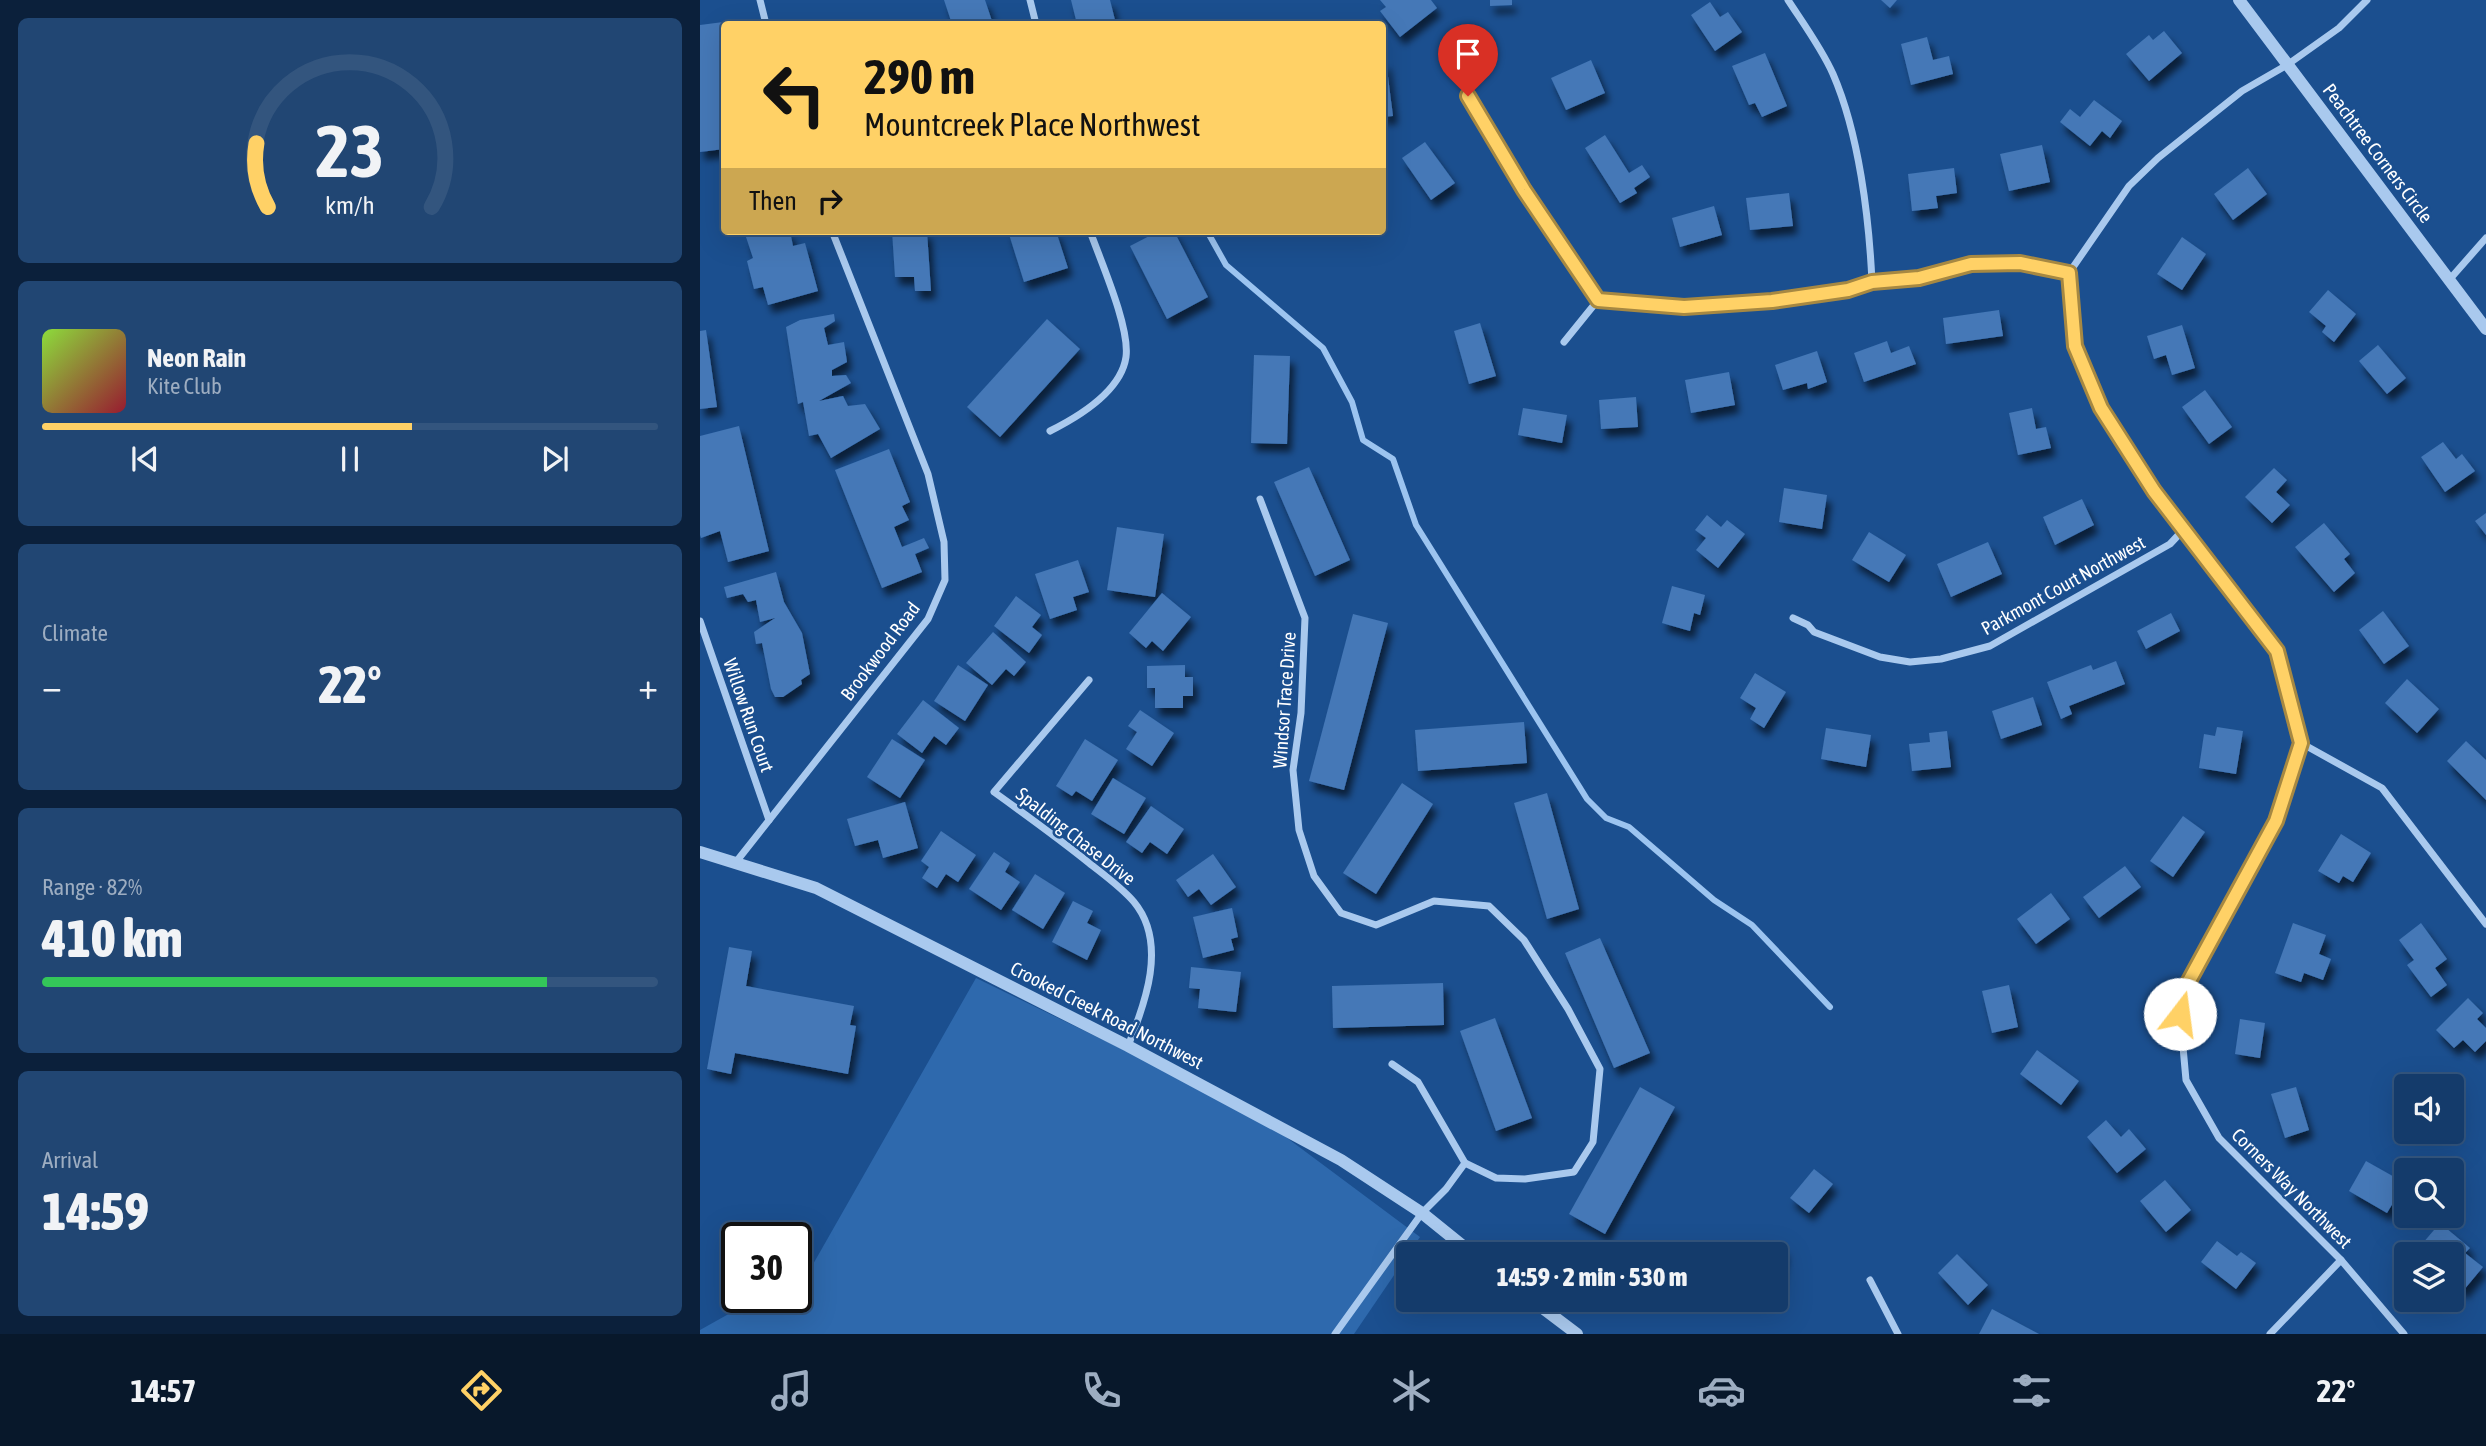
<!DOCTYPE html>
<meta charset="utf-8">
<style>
:root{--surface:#143b6b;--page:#214673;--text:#f1f3f6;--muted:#9dadc1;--line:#33557e;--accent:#ffd166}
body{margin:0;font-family:"Asap Condensed",sans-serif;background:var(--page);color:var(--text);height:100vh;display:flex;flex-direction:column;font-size:26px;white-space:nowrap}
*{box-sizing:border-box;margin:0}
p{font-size:23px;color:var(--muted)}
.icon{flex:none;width:38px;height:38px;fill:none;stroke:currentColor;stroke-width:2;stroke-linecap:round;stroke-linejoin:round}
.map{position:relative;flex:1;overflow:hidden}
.sheet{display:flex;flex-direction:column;gap:18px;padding:18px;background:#0b203b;width:700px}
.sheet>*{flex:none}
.banner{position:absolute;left:21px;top:21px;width:665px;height:214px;border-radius:7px;box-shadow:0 7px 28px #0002,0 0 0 2px var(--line);background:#ffd166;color:#111;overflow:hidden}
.controls{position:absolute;left:1694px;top:1074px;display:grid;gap:14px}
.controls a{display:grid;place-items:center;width:70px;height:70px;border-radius:7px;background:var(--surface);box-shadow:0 7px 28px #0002,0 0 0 2px var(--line);font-size:35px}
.speed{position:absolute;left:21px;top:1222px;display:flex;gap:14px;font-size:35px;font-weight:700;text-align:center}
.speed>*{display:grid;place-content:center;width:91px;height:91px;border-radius:50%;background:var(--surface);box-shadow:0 7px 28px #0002,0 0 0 2px var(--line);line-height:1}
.speed .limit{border:4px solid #111;border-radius:10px;background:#fff;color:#111}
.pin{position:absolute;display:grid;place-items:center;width:60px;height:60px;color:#fff;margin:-72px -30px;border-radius:50% 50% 50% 0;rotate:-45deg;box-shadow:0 0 7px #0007}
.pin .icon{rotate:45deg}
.me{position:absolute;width:77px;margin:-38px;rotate:15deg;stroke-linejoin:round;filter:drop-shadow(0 0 5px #0008)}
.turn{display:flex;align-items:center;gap:24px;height:147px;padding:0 28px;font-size:32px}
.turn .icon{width:91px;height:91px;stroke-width:2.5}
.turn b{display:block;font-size:49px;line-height:60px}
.then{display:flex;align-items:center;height:66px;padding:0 28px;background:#0003;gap:14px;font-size:26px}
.big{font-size:52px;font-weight:800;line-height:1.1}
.sheet .widget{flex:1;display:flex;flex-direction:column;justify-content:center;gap:10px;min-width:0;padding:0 24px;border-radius:10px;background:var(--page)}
.sheet .dial{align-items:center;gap:0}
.dial svg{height:182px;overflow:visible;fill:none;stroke:var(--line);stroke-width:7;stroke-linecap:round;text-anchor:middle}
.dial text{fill:var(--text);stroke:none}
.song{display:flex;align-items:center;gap:21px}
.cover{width:84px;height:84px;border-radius:10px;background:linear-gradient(135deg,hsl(90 70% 55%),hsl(350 70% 35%))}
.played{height:7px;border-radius:4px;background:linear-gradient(90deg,var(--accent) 60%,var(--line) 60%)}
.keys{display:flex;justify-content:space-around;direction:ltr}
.heat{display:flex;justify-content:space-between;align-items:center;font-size:38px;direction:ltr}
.charge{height:10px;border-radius:5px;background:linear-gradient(90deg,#34c759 82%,var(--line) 0)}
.trip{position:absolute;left:696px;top:1242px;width:392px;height:70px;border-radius:7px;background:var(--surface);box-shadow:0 7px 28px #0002,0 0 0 2px var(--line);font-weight:800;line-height:70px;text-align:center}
.dock{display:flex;height:112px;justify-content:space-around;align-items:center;background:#08182b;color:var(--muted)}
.dock .icon{width:49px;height:49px}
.dock .active{color:var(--accent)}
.dock b{font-size:32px;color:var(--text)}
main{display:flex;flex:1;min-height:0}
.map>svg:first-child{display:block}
.green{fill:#2e69ad}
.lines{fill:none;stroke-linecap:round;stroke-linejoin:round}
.stream{stroke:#9cc4f0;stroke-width:6}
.building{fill:#4478b7;filter:url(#shadow)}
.minor{stroke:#a9c9ee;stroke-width:7}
.tertiary{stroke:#a9c9ee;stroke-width:12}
.route-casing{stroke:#a68842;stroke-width:18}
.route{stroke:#ffd166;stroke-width:12}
.labels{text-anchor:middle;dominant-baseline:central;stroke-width:5;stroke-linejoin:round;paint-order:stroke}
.street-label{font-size:19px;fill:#fff;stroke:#1b4f8f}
</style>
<main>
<section class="sheet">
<div class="widget dial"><svg viewBox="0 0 100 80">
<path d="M14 69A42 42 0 1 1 86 69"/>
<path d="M14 69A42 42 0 0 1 9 41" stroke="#ffd166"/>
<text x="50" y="56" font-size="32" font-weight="700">23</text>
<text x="50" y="72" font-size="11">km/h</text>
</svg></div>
<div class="widget">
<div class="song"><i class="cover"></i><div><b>Neon Rain</b><p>Kite Club</p></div></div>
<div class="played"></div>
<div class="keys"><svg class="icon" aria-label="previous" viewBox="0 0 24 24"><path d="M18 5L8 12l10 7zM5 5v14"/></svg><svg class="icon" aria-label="pause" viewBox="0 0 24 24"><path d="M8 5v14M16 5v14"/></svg><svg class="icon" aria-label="next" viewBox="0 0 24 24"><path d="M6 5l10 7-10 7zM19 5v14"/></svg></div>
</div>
<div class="widget"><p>Climate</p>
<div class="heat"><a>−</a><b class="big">22°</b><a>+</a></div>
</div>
<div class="widget"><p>Range · 82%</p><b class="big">410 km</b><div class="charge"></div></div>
<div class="widget"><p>Arrival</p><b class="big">14:59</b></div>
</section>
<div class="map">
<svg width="1786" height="1334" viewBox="0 0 1786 1334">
<defs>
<filter id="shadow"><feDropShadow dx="4.5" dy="8" stdDeviation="3.5" flood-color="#0009"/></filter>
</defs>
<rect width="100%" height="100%" fill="#1b4f8f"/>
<path class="green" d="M276,978L555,1114L720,1237L654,1334H0V1330L59,1297H96V1276L112,1266Z"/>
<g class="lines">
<path class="stream" d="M507,231L526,265L623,348L652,402L663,440L693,459L716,525L887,799L906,818L929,827L1014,900L1052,925L1130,1007"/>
</g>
<g class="building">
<path d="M244,0H285L293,24H252Z"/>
<path d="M371,0H410L416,24H377Z"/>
<path d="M680,0H731L737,8L700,37L680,11L686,7Z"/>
<path d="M790,0H812V5L790,6Z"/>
<path d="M1181,0H1197L1190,8Z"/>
<path d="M1010,2L1020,17L1028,12L1042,32L1015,51L991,15Z"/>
<path d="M31,21V24H24V149L0,152V25Z"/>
<path d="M1464,31L1482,53L1449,81L1426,54L1449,35L1453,40Z"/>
<path d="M1227,37L1233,60L1249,56L1253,74L1211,85L1201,44Z"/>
<path d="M1065,53L1087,106L1062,117L1055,103L1049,105L1032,66Z"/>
<path d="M891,60L905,93L866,110L851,78Z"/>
<path d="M686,61L693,116L682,117V62Z"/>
<path d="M1394,100L1422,121L1410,138L1402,131L1390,146L1360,122L1370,109L1380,117Z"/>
<path d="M905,135L929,173L942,165L950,177L934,188L937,193L920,203L885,148Z"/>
<path d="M725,142L755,183L731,200L702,158Z"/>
<path d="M1342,145L1350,182L1309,191L1300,154Z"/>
<path d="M1254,168L1257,193L1236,196L1238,208L1212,211L1208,174Z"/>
<path d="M1548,168L1567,194L1533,220L1514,194Z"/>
<path d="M1089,193L1093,226L1050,230L1046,198Z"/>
<path d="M1014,206L1022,235L980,247L972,218Z"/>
<path d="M71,231H90L93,246L105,243L118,291L68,305L63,287L54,289L47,261L53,258L46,237Z"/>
<path d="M192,231H227L231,291H215L214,277H195Z"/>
<path d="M308,231H356L368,268L324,282Z"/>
<path d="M459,231H474L508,297L467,319L430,246Z"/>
<path d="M1482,237L1506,254L1482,290L1457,274Z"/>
<path d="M1628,290L1656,314L1634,342L1622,332L1626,326L1609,312Z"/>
<path d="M1299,310L1303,336L1246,344L1243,318Z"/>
<path d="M134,314L135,321L124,328L128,345L144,342L147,362L132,370V376L146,375L151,383L119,401L143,396L148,406L165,404L180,429L131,458L118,434L109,436L103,402L98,404L86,327L100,320Z"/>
<path d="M347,319L380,349L300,437L267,407Z"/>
<path d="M780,323L796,376L769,384L754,331Z"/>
<path d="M1482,325L1495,368L1472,375L1466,355L1454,359L1447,336Z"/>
<path d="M6,330L17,407L0,409V331Z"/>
<path d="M1187,341L1191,353L1209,346L1216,364L1164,382L1154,353Z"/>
<path d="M1678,345L1706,378L1687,394L1659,361Z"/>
<path d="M1117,351L1127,382L1108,389L1107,383L1083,390L1075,365Z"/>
<path d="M554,355L590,356L587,444L551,443Z"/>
<path d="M1029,372L1035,405L991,413L985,380Z"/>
<path d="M1505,390L1532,427L1509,444L1482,407Z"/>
<path d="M936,397L938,427L901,429L899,400Z"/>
<path d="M823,408L867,415L862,443L818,435Z"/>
<path d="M1332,408L1336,429L1346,427L1351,448L1318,455L1309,413Z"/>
<path d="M39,426L69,551L28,562L20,531L1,538L0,535V436Z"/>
<path d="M1743,442L1756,459L1762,454L1775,471L1745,492L1721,457Z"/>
<path d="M189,449L210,502L202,506L209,520L194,527L202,547L224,538L229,548L215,554L222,572L182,588L135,470Z"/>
<path d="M609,467L650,560L615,576L574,482Z"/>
<path d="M1574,468L1587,480L1576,492L1590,505L1572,523L1545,497Z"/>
<path d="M1084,488L1127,495L1122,529L1079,522Z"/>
<path d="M1382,499L1394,525L1355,545L1343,517Z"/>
<path d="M1786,513V535L1775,521Z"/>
<path d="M1007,515L1021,527L1027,520L1045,534L1018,568L996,550L1006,538L995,530Z"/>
<path d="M1624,523L1650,554L1644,559L1655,573L1634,592L1595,547Z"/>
<path d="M417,527L464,534L455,597L407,590Z"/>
<path d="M1169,532L1206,555L1189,582L1152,560Z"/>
<path d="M1288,542L1302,574L1251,597L1237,564Z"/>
<path d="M378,560L389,592L373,597L377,610L350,619L335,574Z"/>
<path d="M76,572L84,602L102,633L110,674L101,680L102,684L83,697H75L71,689L62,643L56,644L54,632L75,618L60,622L56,600L48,602L43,594L27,598L24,587Z"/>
<path d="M972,586L1005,595L1000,615L994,613L990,631L962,623Z"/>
<path d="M462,593L491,617L463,651L452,641L446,648L429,633Z"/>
<path d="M316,596L341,615L332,627L342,635L329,653L294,626Z"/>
<path d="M1683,611L1709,646L1684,664L1659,630Z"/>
<path d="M1471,613L1480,631L1446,649L1437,631Z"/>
<path d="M653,614L688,623L644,790L609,781Z"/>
<path d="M293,632L326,662L314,676L306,669L292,685L266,663Z"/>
<path d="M1416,661L1425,684L1369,706L1372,714L1361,719L1347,682L1391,665L1393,670Z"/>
<path d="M258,665L288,685L265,721L234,701Z"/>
<path d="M485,665V677H493V696H483V708H455V688H447V666Z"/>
<path d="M1055,673L1086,692L1064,728L1050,719L1056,708L1040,698Z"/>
<path d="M1707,679L1739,709L1717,733L1685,703Z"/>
<path d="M1333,697L1342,725L1301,739L1292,711Z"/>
<path d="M223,700L259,728L246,745L234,736L222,753L197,734Z"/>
<path d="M440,710L474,733L452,766L426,749L437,732L428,726Z"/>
<path d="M824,722L827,763L718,771L715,730Z"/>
<path d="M1517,727L1543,731L1536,774L1499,768L1504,734L1515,736Z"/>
<path d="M1126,728L1171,735L1166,767L1121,759Z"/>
<path d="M1247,731L1251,767L1212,771L1209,744L1230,742L1229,733Z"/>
<path d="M192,739L225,760L200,798L167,777Z"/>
<path d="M385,739L418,760L392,801L376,791L372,796L356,786Z"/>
<path d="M1766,741L1786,760V800L1747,761Z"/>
<path d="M413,778L446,798L424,834L391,814Z"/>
<path d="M702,783L733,804L676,894L643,873Z"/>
<path d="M847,793L879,909L847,919L814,803Z"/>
<path d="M205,802L218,848L183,858L178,840L155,846L147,819Z"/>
<path d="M451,806L484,829L467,854L450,842L442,853L426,842Z"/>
<path d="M1483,816L1505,832L1473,877L1450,861Z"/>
<path d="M241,831L276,855L258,882L246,874L237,888L222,878L229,867L221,861Z"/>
<path d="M1641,834L1671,853L1653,882L1643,876L1639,883L1618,871Z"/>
<path d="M294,852L310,863L305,872L320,882L301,910L269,889Z"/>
<path d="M513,854L536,887L511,905L499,889L488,897L476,880Z"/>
<path d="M1425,866L1441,887L1399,918L1383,897Z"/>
<path d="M335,874L365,893L343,929L312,910Z"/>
<path d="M1351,893L1370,919L1336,944L1317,919Z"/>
<path d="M373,901L393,911L387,923L401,930L387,960L352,942Z"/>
<path d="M532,908L538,937L531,939L534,950L503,958L493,917Z"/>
<path d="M1593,923L1626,935L1619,954L1631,959L1623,980L1604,973L1601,982L1575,973Z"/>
<path d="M1721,923L1747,959L1735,968L1747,985L1731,997L1707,965L1714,960L1699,940Z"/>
<path d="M900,938L950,1053L914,1068L865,953Z"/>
<path d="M29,947L52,951L46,986L154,1006L150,1025L156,1026L148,1074L35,1053L31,1074L7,1069Z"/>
<path d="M491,967L541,972L536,1012L498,1008L500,989L489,988Z"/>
<path d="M743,983L744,1025L633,1028L632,986Z"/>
<path d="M1309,985L1318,1027L1292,1033L1282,991Z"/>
<path d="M1768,998L1783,1013L1777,1019L1786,1028V1041L1775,1052L1763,1040L1754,1048L1736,1030Z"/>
<path d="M795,1018L832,1118L796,1131L760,1031Z"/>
<path d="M1540,1019L1565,1023L1560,1058L1535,1054Z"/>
<path d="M1337,1050L1379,1081L1361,1105L1320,1074Z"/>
<path d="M940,1087L975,1107L905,1234L869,1214Z"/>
<path d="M1596,1087L1609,1130L1585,1138L1571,1094Z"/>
<path d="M1406,1120L1421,1137L1429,1129L1446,1149L1417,1173L1387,1137Z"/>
<path d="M1666,1161L1705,1183L1687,1213L1649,1191Z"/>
<path d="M1114,1169L1133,1184L1109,1213L1090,1198Z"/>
<path d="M1465,1180L1491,1210L1466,1232L1440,1201Z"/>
<path d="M1740,1223L1770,1248L1765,1253L1783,1267L1763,1291L1752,1282V1255H1721L1716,1251Z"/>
<path d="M1517,1241L1537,1256L1541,1252L1556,1263L1536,1289L1501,1262Z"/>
<path d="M1058,1244L1084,1248L1078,1287L1076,1255H1057Z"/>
<path d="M1257,1254L1288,1285L1268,1305L1238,1273Z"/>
<path d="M1292,1309L1339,1334H1279Z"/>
</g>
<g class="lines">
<g class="minor">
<path d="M60,0L66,24"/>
<path d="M330,0L336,24"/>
<path d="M1088,0C1103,23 1122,49 1133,74C1159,134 1169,217 1172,282"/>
<path d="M1667,0L1639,28L1587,65L1542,91L1458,158L1429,186L1369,273L1375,347L1401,409L1454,491L1577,651L1601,743L1575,821L1489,981L1480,1014L1486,1080L1519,1138L1641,1260L1704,1334"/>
<path d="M768,96L791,138L898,300L984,307L1072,301L1148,290L1172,282L1219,278L1271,264L1319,263L1369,273"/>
<path d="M1750,279L1786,238"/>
<path d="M864,342L898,300"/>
<path d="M350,431C378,417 421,391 426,357C430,327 401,262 390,231"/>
<path d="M560,499L605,618L601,713L593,770L599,830L614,876L641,913L676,925L734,901L789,906L824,940L868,1009L900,1069L893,1142L874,1172L825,1179L796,1178L765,1163L718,1082L692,1064"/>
<path d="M1093,618L1108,625L1114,632L1180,657L1210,662L1241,659L1290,646L1470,544L1484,529"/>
<path d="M0,621L69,820"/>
<path d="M389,680L294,792C326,815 358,838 389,863C404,875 421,887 434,902C468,943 445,1004 428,1046"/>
<path d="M1601,743L1682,788L1786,924"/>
<path d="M36,862L228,619L245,580L244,542L228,474L132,231"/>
<path d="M1170,1280L1198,1334"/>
<path d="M635,1334L722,1213L746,1189L765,1163"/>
<path d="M1570,1334L1641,1260"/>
</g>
<g class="tertiary">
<path d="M1539,0L1786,329"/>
<path d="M0,852L116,888L428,1046L641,1160L722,1213L774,1255"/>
<path d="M832,1300L877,1334"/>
</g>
</g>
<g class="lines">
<defs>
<path id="route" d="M768,96L824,190L898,300L984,307L1072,301L1148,290L1172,282L1219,278L1271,264L1320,263L1369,273L1375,346L1401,408L1454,491L1577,651L1601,743L1576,821L1489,981L1480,1014"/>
</defs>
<use href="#route" class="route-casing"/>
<use href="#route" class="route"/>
</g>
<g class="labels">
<g class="street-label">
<text transform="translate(1678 153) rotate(53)">Peachtree Corners Circle</text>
<text transform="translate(1363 585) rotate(-29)">Parkmont Court Northwest</text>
<text transform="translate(180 651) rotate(-53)">Brookwood Road</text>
<text transform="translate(584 700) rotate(-86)">Windsor Trace Drive</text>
<text transform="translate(49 715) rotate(71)">Willow Run Court</text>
<text transform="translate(376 836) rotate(38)">Spalding Chase Drive</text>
<text transform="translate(407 1015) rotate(27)">Crooked Creek Road Northwest</text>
<text transform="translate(1592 1188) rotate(45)">Corners Way Northwest</text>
</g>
</g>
</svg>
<div class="controls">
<a><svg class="icon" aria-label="sound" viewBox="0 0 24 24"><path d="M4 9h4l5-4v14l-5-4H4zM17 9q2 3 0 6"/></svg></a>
<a><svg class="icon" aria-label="search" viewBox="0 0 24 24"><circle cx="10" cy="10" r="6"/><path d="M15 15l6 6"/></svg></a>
<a><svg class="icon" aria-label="layers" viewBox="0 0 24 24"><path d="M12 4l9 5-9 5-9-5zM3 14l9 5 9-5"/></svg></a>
</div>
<div class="speed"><div class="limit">30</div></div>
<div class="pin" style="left:768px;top:96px;background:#d93025"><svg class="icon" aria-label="arrive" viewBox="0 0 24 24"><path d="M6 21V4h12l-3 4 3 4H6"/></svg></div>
<svg class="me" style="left:1480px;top:1014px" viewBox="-20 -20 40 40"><circle r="19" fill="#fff"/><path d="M0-13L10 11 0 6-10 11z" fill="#ffd166"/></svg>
<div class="trip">14:59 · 2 min · 530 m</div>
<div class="banner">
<div class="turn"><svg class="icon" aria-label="left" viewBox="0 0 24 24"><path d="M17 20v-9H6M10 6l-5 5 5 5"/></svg><div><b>290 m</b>Mountcreek Place Northwest</div></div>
<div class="then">Then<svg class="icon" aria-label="right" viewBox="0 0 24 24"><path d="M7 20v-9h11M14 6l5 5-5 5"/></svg></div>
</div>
</div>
</main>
<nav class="dock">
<b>14:57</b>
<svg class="icon active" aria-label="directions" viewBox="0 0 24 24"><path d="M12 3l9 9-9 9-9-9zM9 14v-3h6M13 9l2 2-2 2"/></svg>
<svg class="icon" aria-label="music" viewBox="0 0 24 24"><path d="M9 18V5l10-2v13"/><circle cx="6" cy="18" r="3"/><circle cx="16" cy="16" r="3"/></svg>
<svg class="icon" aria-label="phone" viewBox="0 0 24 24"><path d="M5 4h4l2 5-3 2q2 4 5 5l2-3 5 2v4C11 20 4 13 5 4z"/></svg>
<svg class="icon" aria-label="climate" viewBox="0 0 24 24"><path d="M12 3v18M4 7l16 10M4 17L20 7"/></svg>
<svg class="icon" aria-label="car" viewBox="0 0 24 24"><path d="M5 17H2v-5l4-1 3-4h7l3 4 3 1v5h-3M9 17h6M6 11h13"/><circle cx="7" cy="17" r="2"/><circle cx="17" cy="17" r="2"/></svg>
<svg class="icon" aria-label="filters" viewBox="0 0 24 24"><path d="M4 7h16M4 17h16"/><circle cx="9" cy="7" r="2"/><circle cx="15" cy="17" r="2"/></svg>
<b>22°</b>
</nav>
